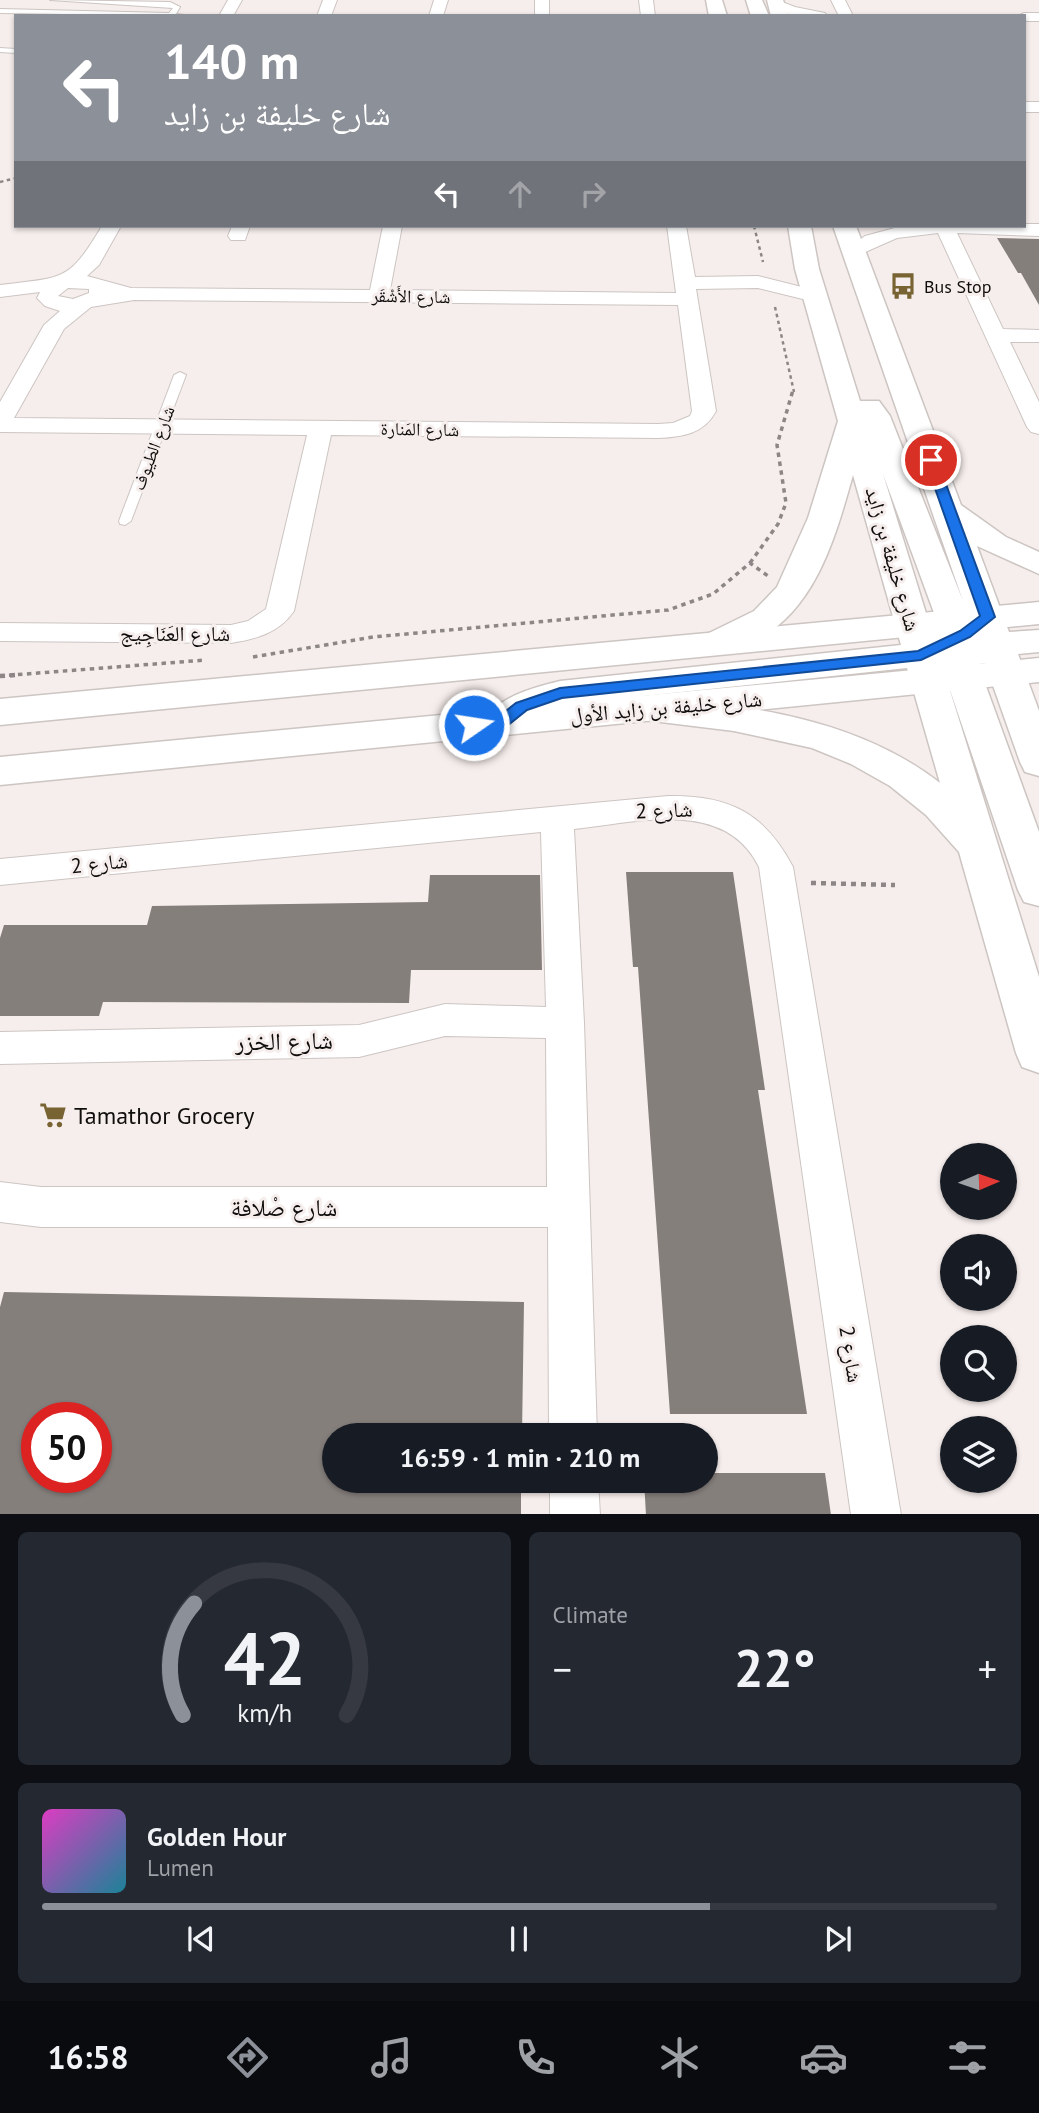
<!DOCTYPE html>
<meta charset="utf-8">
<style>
:root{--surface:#171b24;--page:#242831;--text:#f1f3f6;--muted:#9ea1a6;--line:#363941;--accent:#8c9099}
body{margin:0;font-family:"PT Sans","Noto Naskh Arabic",sans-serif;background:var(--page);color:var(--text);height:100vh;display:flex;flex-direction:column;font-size:26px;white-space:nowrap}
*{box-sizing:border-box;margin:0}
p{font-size:23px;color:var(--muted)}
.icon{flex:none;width:38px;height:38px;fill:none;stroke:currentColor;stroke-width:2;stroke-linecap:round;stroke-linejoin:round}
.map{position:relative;height:1514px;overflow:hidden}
.panel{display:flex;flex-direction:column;gap:18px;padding:18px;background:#0d0f14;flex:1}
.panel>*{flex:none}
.guide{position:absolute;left:14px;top:14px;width:1012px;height:214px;border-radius:0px;box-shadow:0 2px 5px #0004;background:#8c9099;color:#fff;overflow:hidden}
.needle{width:46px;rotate:88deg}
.buttons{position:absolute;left:940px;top:1143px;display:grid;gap:14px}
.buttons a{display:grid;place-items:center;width:77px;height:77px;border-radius:50%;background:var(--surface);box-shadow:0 2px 5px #0004;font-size:35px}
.speed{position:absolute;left:21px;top:1402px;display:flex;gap:14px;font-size:35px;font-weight:700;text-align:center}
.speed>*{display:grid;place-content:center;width:91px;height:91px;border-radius:50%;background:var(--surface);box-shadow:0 2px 5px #0004;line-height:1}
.speed .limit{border:10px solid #d22;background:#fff;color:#111}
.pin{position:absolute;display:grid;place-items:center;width:60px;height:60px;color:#fff;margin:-30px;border:4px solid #fff;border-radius:50%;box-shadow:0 2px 7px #0007}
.me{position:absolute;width:77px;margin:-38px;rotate:77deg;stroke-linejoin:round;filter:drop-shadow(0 0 5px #0008)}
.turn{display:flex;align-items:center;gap:24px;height:147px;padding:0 35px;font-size:32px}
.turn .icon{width:91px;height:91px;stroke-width:2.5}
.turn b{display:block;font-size:49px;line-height:60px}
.lanes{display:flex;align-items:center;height:66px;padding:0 35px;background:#0003;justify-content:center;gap:35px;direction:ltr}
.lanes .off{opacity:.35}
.big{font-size:52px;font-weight:600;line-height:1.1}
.panel .card{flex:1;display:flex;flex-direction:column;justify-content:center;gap:10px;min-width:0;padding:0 24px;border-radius:10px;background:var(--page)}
.panel .dial{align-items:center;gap:0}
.dial svg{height:182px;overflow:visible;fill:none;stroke:var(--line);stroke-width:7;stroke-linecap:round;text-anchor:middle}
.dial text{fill:var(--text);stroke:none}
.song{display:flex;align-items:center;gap:21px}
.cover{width:84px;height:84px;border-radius:10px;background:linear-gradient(135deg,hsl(310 70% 55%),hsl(190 70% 35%))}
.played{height:7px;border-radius:4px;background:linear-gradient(90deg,var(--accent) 70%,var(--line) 70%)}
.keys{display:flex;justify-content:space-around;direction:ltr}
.heat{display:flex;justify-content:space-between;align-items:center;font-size:38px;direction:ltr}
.panel .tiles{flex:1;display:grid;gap:18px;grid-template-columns:1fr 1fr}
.card:last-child{grid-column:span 2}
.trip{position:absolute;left:322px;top:1423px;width:396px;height:70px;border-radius:35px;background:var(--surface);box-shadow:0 2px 5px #0004;font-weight:600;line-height:70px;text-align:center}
.tab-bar{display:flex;height:112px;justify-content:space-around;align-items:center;background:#090b0e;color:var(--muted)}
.tab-bar .icon{width:49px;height:49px}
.tab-bar .active{color:var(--accent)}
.tab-bar b{font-size:32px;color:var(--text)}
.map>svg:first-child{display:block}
.building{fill:#857f7c;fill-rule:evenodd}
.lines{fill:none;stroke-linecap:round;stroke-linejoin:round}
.service-casing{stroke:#ccc5c2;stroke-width:2}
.minor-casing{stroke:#ccc5c2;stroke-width:2}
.secondary-casing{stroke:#ccc5c2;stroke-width:3}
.primary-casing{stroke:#ccc5c2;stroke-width:3}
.trunk-casing{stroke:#ccc5c2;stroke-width:3}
.path-far2{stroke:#8c8786;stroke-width:2.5;stroke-dasharray:3.5 3.5;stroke-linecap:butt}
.path-far1{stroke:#8c8786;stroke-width:3.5;stroke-dasharray:4.5 4.5;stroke-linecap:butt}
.path{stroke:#8c8786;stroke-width:4.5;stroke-dasharray:5 5;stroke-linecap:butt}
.service{fill:#fff;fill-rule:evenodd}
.minor{fill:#fff;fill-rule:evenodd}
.secondary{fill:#fff;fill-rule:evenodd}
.primary{fill:#fff;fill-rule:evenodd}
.trunk{fill:#fff;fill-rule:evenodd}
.route{fill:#1a73e8;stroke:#114b97;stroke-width:2}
.labels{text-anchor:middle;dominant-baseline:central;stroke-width:6;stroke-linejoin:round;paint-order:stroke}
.far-poi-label{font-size:18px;fill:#100e0d;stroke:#f6eeec;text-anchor:start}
.far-street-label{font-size:18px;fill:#100e0d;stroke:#f6eeec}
.street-label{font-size:21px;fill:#100e0d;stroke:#f6eeec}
.near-street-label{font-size:24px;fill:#100e0d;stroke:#f6eeec}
.near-poi-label{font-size:24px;fill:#100e0d;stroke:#f6eeec;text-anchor:start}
</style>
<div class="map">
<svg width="1039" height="1515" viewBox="0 0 1039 1515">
<rect width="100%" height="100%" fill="#f6eeec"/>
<g class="building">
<path d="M997,238L1039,239V305L1021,273H1018Z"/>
<path d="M626,872H733L765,1090H758L807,1414H670L638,967H633Z"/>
<path d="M430,875H540L542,970H411L409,1003L103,1002L99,1016H0V938L4,925H147L152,906L428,902Z"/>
<path d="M4,1292L524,1302L522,1435H334V1480H521V1515H0V1307ZM37,1418H96V1477H37Z"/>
<path d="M705,1473H825L831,1515H646L644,1480H705Z"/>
</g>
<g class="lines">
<defs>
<g id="service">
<path d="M50,0L170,2L180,7L176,14L193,16L0,13V9L169,13L173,8Z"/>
<path d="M0,48L16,49V53L0,52Z"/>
<path d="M180,372L186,375L131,521L125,525L120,524L119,521L174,375Z"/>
</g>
<g id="minor">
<path d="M228,0H242L233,16H219Z"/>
<path d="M323,0H337L331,16H317Z"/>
<path d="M434,0H448L443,16H429Z"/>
<rect x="535" y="0" width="14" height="16"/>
<path d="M639,0H653L655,16H641Z"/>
<path d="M777,0L795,7L825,13L827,16L791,15L769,4Z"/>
<path d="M831,0H845L853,16H839Z"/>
<path d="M1024,13H1039V21H1024V16H1018Z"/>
<rect x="1024" y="102" width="15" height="10"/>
<path d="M1024,224H1039V236L957,233L1003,329L1039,330V342H1010L1039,402V434L1031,432L1027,427L938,233L897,238L854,257L844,251L865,236L902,226Z"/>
<path d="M102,226H121L99,265L87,276L131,288L370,290L383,226H402L390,290L676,293L667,226H686L695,277L758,276L822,292L825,296L815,302L758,288L696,289L716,411C704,434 682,437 658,438L331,435L294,611C279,633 256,639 231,643L0,641V623L231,625L248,621L266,609L307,435L0,432V402L44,325L60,311L45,306L37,298L40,292L0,297V285C63,277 68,283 102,226ZM68,288L89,289V293L73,299L58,296ZM134,300L678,305L692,411L690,416L673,423L658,424L14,418L64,329L91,307Z"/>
<path d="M232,226H250L245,240H231L228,236Z"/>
<path d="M668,796C729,795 765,813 793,867L901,1515H851L759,867C725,797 635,823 574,829L584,1023L597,1435H549L548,1227H41L0,1222V1182L41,1187H547L546,1038L445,1036L359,1057L0,1064V1032L359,1025L445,1004L546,1007L541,832L0,885V859Z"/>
<path d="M550,1480H598L600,1515H550Z"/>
</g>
<g id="secondary">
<path d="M1039,602V624L0,725V699Z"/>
<path d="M1039,658V682L0,785V757Z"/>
</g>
<g id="primary">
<path d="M706,0H722L727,16H709Z"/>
<path d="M767,0H783L789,16H771Z"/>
</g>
<g id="trunk">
<path d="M746,0H762L769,16H751Z"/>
<path d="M788,226H811L819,269L860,401H879L890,416L963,601L833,226H856L961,505L1006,537L1039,552V574L977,546L1009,632L1039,630V652L1018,654L1039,711V776L1025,772L1020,762L985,663L973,665L983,678L1039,832V906L1024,902L1018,890L947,681L1039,977V1073L1022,1067L1016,1053L959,852L926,815L890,786L851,764L812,748L734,731L628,718L622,709L628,700L639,697C605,701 569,701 537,715C517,724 513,738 489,731L483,722C499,696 532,688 560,681L901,645L853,475C835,538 815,614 750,643C735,650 721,656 705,651L699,643L705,635L754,611L777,587L808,518L838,421L795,269ZM883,474L937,621L943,630L941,632L929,623ZM907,668L940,783C855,717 746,705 643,696Z"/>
</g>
</defs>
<use href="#service" class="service-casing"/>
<use href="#minor" class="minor-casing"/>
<use href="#secondary" class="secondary-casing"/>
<use href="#primary" class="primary-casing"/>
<use href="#trunk" class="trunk-casing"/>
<g class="path-far2">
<path d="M0,182L16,178"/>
<path d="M754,226L763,262"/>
<path d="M775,307L794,392"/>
</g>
<g class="path-far1">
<path d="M750,563L778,524L786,503L777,445L793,390"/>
<path d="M253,657L373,637L668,610L713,594L750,563L768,576"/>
<path d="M0,676L206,660"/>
</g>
<g class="path">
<path d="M0,676L17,675"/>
<path d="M811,883L895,885"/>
</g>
<use href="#service" class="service"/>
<use href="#minor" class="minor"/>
<use href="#secondary" class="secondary"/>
<use href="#primary" class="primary"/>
<use href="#trunk" class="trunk"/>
</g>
<path class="route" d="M931,456L937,460L995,617L970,637L921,660L562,698L527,710L507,726L474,730L466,725L474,719L498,717L516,703L560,688L918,651L960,631L980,616L925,460Z"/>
<defs>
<symbol id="bus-bare" viewBox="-9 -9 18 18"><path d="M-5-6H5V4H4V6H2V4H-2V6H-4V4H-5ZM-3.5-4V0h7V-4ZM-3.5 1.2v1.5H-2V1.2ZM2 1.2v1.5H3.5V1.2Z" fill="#786332" stroke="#f6eeec" stroke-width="2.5" paint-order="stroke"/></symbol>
<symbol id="supermarket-bare" viewBox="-9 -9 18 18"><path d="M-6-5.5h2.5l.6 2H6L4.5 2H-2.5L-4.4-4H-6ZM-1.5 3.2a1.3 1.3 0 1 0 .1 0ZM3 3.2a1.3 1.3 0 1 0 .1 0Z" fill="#786332" stroke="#f6eeec" stroke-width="2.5" paint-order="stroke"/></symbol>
</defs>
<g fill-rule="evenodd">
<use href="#bus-bare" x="884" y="267" width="38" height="38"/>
<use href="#supermarket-bare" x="34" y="1096" width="38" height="38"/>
</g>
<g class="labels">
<g class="far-poi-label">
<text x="924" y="286">Bus Stop</text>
</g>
<g class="far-street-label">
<text transform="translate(411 296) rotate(1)">شارع الأَشْقَر</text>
<text transform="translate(420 429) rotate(1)">شارع المَنارة</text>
<text transform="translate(153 448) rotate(-69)">شارع الطيوف</text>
</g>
<g class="street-label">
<text transform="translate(893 559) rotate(74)">شارع خليفة بن زايد</text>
<text x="175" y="633">شارع العَنَاجِيج</text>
<text transform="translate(666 707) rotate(-5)">شارع خليفة بن زايد الأول</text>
<text transform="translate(664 810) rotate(-2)">شارع 2</text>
<text transform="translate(99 863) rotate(-6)">شارع 2</text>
<text transform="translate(851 1354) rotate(81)">شارع 2</text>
</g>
<g class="near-street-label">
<text transform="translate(284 1041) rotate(-1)">شارع الخزر</text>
<text x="284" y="1207">شارع صْلافة</text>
</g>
<g class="near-poi-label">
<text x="74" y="1115">Tamathor Grocery</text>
</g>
</g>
</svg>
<div class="buttons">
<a><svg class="needle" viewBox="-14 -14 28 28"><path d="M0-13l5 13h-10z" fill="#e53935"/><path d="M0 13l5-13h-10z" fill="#9ea1a6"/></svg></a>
<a><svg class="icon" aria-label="sound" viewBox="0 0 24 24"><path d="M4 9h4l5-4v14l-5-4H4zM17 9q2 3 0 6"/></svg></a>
<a><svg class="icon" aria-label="search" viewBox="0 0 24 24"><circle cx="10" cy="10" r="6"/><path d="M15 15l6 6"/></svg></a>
<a><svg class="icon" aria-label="layers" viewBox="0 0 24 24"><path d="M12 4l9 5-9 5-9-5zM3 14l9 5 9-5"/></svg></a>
</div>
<div class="speed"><div class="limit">50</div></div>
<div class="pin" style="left:931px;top:460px;background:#d93025"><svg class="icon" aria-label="arrive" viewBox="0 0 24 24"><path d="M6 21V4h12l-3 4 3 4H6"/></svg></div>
<svg class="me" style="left:474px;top:725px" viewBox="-20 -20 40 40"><circle r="17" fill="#1a73e8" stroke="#fff" stroke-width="3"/><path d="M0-11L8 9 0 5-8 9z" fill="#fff"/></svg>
<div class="trip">16:59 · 1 min · 210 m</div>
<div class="guide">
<div class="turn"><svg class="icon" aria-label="left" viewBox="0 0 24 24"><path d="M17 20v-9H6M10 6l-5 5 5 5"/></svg><div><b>140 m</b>شارع خليفة بن زايد</div></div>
<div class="lanes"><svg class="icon" aria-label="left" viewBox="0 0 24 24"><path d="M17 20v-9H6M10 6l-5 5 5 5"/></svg><svg class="icon off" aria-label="ahead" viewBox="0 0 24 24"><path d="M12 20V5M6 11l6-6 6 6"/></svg><svg class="icon off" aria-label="right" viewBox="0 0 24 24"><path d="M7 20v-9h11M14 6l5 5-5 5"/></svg></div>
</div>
</div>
<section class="panel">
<div class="tiles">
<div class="card dial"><svg viewBox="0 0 100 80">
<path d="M14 69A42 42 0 1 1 86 69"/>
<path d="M14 69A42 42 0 0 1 19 20" stroke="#8c9099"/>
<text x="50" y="56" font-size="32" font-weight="700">42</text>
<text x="50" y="72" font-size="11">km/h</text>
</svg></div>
<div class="card"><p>Climate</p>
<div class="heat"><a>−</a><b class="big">22°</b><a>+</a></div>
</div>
<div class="card">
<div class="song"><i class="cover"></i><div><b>Golden Hour</b><p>Lumen</p></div></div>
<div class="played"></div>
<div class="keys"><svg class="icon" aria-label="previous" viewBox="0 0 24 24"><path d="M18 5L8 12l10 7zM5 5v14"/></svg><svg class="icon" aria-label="pause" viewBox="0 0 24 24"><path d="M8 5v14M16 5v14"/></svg><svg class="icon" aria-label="next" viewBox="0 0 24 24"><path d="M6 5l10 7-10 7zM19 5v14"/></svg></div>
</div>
</div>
</section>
<nav class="tab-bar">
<b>16:58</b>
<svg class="icon active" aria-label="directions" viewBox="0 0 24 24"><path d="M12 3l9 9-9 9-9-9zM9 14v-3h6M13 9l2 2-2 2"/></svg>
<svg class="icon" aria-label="music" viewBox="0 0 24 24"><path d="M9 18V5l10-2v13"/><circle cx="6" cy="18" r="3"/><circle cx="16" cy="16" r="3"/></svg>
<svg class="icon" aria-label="phone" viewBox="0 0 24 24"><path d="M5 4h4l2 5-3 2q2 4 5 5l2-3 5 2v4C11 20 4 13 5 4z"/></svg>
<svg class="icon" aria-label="climate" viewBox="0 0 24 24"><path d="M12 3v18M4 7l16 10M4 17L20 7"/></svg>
<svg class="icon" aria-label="car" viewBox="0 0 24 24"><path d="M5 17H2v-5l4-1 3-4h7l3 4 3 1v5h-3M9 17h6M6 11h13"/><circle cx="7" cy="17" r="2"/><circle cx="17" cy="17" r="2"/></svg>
<svg class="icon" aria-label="filters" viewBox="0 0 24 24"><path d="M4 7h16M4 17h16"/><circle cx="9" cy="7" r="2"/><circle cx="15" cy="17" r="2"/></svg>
</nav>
